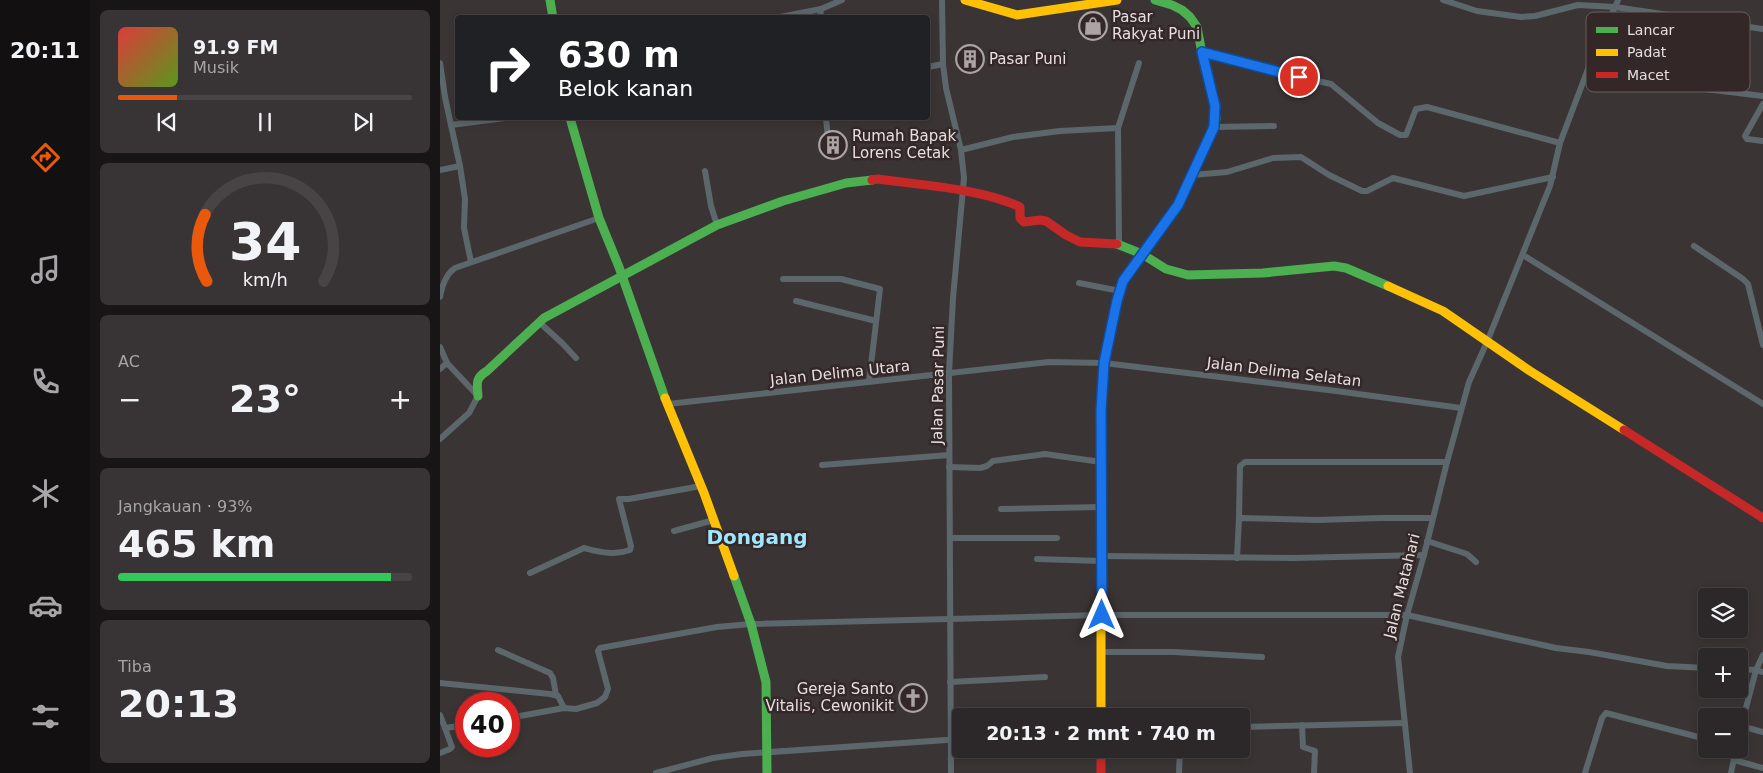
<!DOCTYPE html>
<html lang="id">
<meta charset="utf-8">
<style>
:root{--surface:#2c2728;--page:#383334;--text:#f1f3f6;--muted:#a6a5a8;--line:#484445;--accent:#ea580c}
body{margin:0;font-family:"DejaVu Sans",sans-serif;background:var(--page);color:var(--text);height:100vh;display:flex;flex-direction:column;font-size:19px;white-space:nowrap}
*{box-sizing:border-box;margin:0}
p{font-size:16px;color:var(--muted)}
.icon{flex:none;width:28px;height:28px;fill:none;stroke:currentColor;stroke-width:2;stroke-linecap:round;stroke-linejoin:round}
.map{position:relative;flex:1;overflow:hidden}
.sheet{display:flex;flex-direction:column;gap:10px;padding:10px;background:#181516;width:350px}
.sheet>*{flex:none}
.top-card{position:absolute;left:15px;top:15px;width:475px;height:105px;border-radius:5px;box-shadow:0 2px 8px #0003,0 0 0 1px var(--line);background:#202124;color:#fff;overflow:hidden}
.controls{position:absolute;left:1258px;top:588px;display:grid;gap:10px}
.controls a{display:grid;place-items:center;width:50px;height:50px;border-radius:5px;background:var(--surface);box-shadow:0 2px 8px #0003,0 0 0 1px var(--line);font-size:25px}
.speed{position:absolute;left:15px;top:692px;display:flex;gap:10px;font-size:25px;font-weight:700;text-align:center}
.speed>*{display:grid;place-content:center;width:65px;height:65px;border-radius:50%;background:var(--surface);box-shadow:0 2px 8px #0003,0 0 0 1px var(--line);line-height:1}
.speed .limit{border:8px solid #d22;background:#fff;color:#111}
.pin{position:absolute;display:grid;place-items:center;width:42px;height:42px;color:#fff;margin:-21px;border:2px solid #fff;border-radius:50%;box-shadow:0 1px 5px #0007}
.me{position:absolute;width:55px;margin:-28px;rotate:0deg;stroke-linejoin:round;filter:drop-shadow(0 0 4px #0008)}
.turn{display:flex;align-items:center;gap:18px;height:105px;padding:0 20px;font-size:22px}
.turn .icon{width:65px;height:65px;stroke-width:2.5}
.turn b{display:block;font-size:35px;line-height:42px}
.big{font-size:38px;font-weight:700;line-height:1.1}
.sheet .tile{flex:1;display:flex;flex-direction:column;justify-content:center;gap:8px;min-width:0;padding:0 18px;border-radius:8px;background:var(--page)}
.sheet .dial{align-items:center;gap:0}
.dial svg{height:130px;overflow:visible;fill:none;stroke:var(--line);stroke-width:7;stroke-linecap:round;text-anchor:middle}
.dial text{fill:var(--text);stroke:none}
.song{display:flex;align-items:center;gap:15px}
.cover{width:60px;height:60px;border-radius:8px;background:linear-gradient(135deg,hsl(0 70% 55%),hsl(90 70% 35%))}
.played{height:5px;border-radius:2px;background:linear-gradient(90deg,var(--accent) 20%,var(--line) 20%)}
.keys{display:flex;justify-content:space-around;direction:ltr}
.heat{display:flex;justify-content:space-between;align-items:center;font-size:28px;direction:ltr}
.charge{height:8px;border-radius:4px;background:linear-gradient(90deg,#34c759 93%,var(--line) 0)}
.trip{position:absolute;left:512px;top:708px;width:298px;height:50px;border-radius:5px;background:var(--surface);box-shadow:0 2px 8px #0003,0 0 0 1px var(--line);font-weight:700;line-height:50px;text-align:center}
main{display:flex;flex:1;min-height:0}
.menu{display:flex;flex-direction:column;width:90px;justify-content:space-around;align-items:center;background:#121010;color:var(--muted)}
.menu .icon{width:35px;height:35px}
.menu .selected{color:var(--accent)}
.menu b{font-size:22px;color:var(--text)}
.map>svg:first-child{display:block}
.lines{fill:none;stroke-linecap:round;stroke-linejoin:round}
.street{stroke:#5c676b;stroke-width:6}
.fast{stroke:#4caf50;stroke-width:9}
.slow{stroke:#ffc107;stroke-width:9}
.jam{stroke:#c62828;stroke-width:9}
.route-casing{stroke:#114b97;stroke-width:12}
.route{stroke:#1a73e8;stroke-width:9}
.labels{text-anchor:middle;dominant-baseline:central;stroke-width:5;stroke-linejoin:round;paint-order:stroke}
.poi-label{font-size:15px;fill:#e7dfdf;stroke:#342728;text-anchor:start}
.street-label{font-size:15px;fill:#e7dfdf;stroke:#342728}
.district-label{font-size:20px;font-weight:bold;fill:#9de7ff;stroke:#342728}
.key{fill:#342728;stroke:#6a5e5f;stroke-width:1}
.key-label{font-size:14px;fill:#e7dfdf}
</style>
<main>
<nav class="menu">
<b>20:11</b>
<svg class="icon selected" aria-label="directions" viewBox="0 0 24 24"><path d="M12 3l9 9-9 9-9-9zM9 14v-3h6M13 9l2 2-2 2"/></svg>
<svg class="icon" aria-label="music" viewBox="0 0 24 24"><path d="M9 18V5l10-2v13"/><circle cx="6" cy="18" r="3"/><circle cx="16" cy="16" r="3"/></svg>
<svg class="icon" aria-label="phone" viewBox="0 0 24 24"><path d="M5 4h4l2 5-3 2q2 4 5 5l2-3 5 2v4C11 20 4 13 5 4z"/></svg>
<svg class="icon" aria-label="climate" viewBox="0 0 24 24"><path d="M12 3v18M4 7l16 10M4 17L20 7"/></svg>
<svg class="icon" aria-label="car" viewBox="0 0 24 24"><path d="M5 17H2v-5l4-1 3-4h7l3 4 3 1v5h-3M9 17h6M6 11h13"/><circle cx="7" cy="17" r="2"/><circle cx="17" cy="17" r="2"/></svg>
<svg class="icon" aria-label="filters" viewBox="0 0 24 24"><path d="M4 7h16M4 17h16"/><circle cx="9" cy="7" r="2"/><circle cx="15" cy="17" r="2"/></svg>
</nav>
<section class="sheet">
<div class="tile">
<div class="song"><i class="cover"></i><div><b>91.9 FM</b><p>Musik</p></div></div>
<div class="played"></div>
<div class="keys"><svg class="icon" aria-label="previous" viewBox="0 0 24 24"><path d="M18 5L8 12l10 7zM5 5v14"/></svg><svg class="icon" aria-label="pause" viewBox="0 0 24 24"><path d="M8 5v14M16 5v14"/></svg><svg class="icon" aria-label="next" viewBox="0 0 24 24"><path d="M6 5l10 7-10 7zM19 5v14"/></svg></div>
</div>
<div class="tile dial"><svg viewBox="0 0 100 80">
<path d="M14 69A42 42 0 1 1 86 69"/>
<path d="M14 69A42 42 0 0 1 13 28" stroke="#ea580c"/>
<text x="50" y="56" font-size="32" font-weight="700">34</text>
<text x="50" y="72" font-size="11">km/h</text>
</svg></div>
<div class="tile"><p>AC</p>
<div class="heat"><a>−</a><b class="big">23°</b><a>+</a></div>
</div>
<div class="tile"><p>Jangkauan · 93%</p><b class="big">465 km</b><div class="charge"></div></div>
<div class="tile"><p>Tiba</p><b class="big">20:13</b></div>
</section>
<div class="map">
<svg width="1323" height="773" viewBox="0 0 1323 773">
<rect width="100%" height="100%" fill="#3b3435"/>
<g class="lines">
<g class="street">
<path d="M502,0L503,64L506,88L521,150L524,178L513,298L509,373L511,773"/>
<path d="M1003,0L1037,11L1081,17L1095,16L1138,5L1175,7L1323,29"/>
<path d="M335,18L381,9"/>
<path d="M380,18L381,9L402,0"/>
<path d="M762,52L846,74L891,84L938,123L960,135H966L976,109L987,107L1120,143"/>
<path d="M0,63L5,97L11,125L65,118"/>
<path d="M488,67L503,64"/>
<path d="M1148,69L1232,85L1323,96"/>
<path d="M1323,104L1305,136L1307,139L1323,141"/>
<path d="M386,118L388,139"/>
<path d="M774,127L834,126"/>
<path d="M521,150L573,137L620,131L678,128"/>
<path d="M20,166L25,199L24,228L31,262"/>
<path d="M0,170L20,166L11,125"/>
<path d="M265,171L271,206L277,225"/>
<path d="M752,175L787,172L833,158L861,157L889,175L922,191H927L953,178L1024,196L1113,177"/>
<path d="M679,244L678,128L699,63"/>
<path d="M1254,246L1303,279L1308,284L1323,345"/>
<path d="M1083,255L1323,404"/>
<path d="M343,279H401L440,289L429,382"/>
<path d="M639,283L680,291"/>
<path d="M0,297C2,286 6,274 15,268L159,218"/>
<path d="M356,301L436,321"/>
<path d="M99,322L122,343L136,358"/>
<path d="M0,347L7,363L38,396L29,413L0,439"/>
<path d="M0,369L7,363"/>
<path d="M228,404L609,362L664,363L896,391L1021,408"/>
<path d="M382,465L509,455"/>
<path d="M509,467L540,468L547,466L553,461L605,454L661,462"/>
<path d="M561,509L661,507"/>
<path d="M799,518L800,466L805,462H1007"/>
<path d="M234,531L274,520"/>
<path d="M510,538H617"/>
<path d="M987,541L1027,554L1036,562"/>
<path d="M661,556L854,558L984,555"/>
<path d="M797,558L799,518L877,520L941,518H992"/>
<path d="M597,559L661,561"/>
<path d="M90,573L144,548C160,552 174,556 190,550L191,546L179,499H189L261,486"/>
<path d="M58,650L110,673L113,678L116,695"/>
<path d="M661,652H734L822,657"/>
<path d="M1299,669L1316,670L1323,672"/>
<path d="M510,682L605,677"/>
<path d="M0,683L110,694L118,696L124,708"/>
<path d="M0,715L5,728"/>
<path d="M69,718L124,708L136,709L157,703L165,697L168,689L158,651L160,648L277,627L311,624L661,615H967L1116,648L1149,652L1227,666L1266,668"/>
<path d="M862,725L863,747L875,751L874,773"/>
<path d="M1301,726L1323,732"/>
<path d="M801,727L965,723"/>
<path d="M1299,734L1316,670L1323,655"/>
<path d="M0,753L10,749L12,747L5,728L26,725"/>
<path d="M1294,760L1323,768"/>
<path d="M216,773L273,758L302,754L521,739"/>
<path d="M739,773L740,749"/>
<path d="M970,773L958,657L967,615L984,555L1007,462L1029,382L1047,342L1110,186L1120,143L1148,69L1178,0"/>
<path d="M1145,773L1162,718L1166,713L1266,739"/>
<path d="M1291,773L1296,749"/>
</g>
<g class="fast">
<path d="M110,0L113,18"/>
<path d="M130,118L159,218L179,267L225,398"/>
<path d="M677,244L702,254L726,269L748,275L823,273L894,266L906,268L948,286"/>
<path d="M663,374L664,363L677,301L683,281L738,205L771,135L776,119L774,100L765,69L757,27L750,17L742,10L732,5L715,0"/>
<path d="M38,396C37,384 35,378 47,371L104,318L277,225L343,201L406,183L432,180"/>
<path d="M294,576L311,624L326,682L327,773"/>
</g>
<g class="slow">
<path d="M525,0L577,15L677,0"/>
<path d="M948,286L1003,311L1090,371L1184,430"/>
<path d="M225,398L264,493L294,576"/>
<path d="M661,716V411L663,374"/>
</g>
<g class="jam">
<path d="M432,180L438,179C480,185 543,189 580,207V218L584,222L600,220L606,221L626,235L640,242L677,244"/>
<path d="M1184,430L1323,518"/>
<path d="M661,749V773"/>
</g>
</g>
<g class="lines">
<defs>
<path id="route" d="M662,615L661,411L664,363L677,301L683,281L738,205L774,127L775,106L762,52L859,77"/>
</defs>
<use href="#route" class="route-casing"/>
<use href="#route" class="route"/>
</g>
<defs>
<symbol id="shop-ring" viewBox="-11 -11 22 22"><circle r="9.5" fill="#342728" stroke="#aba3a4" stroke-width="1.5"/><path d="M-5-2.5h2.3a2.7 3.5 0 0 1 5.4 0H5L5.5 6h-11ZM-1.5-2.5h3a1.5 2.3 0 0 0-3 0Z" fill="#aba3a4"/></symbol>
<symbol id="building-ring" viewBox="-11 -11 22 22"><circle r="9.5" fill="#342728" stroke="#aba3a4" stroke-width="1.5"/><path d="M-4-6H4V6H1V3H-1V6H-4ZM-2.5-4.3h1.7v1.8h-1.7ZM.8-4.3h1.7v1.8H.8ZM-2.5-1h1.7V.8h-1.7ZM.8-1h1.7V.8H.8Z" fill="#aba3a4"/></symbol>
<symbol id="church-ring" viewBox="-11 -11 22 22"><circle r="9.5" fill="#342728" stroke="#aba3a4" stroke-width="1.5"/><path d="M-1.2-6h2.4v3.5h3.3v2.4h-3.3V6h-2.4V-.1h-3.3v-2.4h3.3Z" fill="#aba3a4"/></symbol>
</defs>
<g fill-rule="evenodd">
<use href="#shop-ring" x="637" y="10" width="32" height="32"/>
<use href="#building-ring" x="514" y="43" width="32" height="32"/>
<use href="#building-ring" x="377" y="129" width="32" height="32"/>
<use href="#church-ring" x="457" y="682" width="32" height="32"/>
</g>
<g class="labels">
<g class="poi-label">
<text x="672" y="17">Pasar<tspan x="672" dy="17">Rakyat Puni</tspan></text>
<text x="549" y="59">Pasar Puni</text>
<text x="412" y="136">Rumah Bapak<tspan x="412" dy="17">Lorens Cetak</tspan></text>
<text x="454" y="689" text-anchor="end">Gereja Santo<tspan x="454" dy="17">Vitalis, Cewonikit</tspan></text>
</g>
<g class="street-label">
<text transform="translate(844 372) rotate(7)">Jalan Delima Selatan</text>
<text transform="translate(400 373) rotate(-6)">Jalan Delima Utara</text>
<text transform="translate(498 385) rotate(-89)">Jalan Pasar Puni</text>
<text transform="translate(962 586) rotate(-76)">Jalan Matahari</text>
</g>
<g class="district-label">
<text x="317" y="537">Dongang</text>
</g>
</g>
<rect x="1146" y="12" width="164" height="80" rx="8" class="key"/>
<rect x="1156" y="27" width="22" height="6" fill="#4caf50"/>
<rect x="1156" y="49" width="22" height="7" fill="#ffc107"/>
<rect x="1156" y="72" width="22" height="6" fill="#c62828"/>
<g class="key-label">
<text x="1187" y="35">Lancar</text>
<text x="1187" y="57">Padat</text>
<text x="1187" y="80">Macet</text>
</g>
</svg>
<div class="controls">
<a><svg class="icon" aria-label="layers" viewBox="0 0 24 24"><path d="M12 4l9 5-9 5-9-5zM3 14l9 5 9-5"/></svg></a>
<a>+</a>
<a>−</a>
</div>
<div class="speed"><div class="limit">40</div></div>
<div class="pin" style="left:859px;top:77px;background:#d93025"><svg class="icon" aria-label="arrive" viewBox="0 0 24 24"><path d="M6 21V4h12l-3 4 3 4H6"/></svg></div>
<svg class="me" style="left:662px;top:615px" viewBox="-20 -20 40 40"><path d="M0-17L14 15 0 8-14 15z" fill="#1a73e8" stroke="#fff" stroke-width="4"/></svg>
<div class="trip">20:13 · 2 mnt · 740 m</div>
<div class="top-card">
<div class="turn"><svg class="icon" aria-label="right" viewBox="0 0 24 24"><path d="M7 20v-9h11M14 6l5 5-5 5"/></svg><div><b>630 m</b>Belok kanan</div></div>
</div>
</div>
</main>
